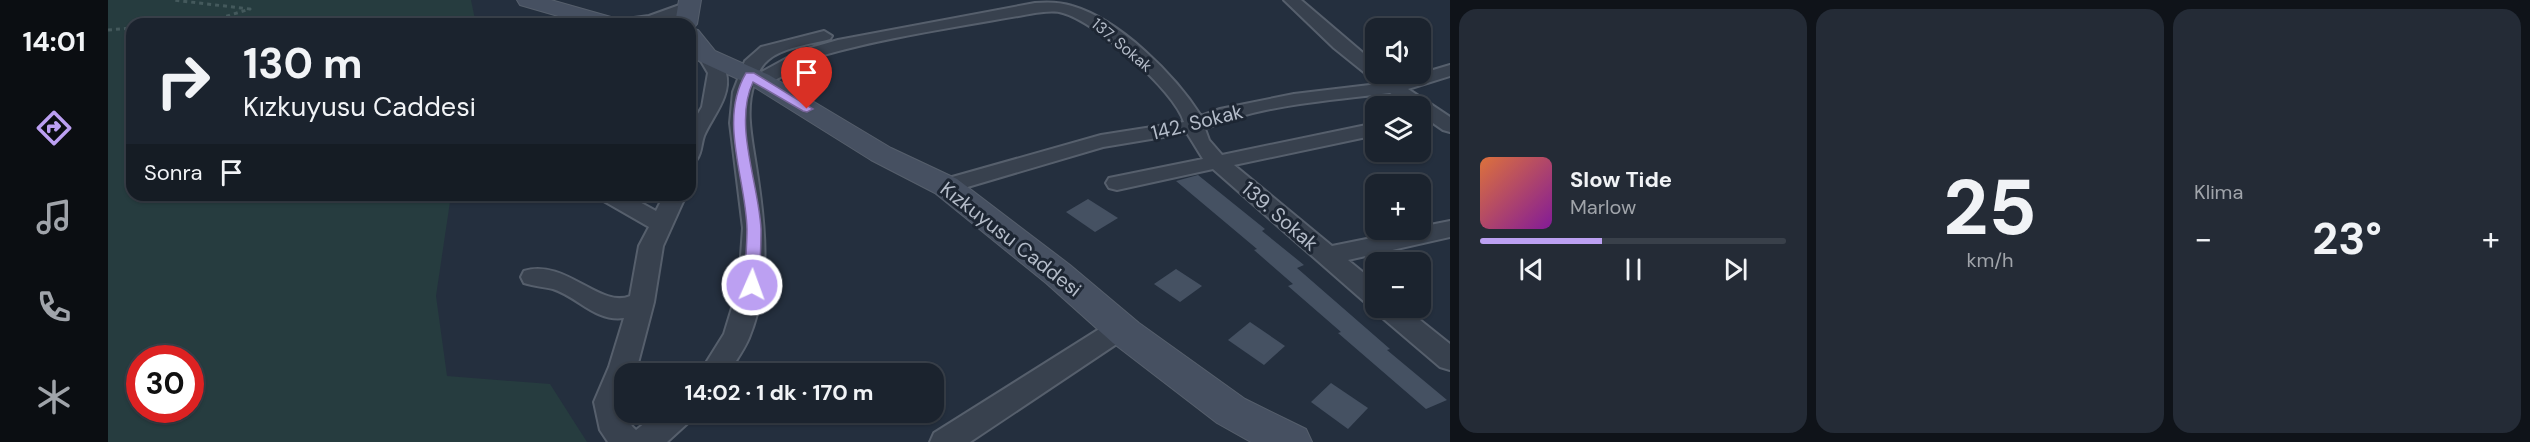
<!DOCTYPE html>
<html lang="tr">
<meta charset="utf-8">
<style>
:root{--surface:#1b232e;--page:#242b36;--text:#f1f3f6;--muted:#a0a4aa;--line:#39404a;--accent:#bca0f2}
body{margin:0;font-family:"DM Sans",sans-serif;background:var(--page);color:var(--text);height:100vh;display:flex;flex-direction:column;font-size:22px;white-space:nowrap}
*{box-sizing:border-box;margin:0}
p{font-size:20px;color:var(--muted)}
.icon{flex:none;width:33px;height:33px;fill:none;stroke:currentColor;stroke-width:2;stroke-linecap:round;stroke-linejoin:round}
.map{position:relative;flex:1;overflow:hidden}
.drawer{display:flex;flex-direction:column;gap:9px;padding:9px;background:#0f1319;width:1080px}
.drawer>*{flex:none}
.top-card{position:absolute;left:18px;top:18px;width:570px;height:183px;border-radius:18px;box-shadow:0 2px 4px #0004,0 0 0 2px var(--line);background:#1b232e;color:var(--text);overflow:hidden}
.tools{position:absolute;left:1257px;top:18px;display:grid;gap:12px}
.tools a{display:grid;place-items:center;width:66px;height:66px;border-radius:12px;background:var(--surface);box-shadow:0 2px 4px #0004,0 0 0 2px var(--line);font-size:30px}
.speed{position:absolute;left:18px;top:345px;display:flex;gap:12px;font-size:30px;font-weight:700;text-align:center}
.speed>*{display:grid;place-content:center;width:78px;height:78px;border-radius:50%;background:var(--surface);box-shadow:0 2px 4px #0004,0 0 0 2px var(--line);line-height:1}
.speed .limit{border:9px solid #d22;background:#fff;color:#111}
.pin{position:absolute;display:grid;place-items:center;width:51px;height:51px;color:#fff;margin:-62px -26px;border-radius:50% 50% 50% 0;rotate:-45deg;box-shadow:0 0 6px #0007}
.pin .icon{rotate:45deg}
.me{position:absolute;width:66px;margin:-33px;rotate:2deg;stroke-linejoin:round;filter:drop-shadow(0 0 4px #0008)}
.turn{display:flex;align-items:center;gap:21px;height:126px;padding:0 18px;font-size:27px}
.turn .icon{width:78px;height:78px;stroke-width:2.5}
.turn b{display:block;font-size:42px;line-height:51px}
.then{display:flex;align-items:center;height:57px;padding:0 18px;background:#0003;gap:12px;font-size:22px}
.big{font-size:45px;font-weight:700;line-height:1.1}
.drawer .card{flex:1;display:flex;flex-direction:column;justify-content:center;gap:9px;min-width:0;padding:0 21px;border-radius:18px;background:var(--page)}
.drawer .dial{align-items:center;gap:0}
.dial b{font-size:78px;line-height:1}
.song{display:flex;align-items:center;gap:18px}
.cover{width:72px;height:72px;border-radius:9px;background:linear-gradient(135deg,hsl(20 70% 55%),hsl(290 70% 35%))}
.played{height:6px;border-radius:3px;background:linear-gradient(90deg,var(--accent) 40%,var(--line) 40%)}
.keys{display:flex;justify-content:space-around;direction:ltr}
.heat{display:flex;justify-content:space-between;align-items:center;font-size:33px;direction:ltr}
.drawer .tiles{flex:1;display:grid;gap:9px;grid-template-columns:repeat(3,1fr)}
.trip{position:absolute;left:506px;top:363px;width:330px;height:60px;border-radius:18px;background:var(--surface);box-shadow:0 2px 4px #0004,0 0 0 2px var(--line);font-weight:700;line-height:60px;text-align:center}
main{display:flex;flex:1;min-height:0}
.tab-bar{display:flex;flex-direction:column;width:108px;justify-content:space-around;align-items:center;background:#0b0e12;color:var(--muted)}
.tab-bar .icon{width:42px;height:42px}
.tab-bar .active{color:var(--accent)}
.tab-bar b{font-size:27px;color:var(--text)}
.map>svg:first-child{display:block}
.green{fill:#263c3f;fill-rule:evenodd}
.building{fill:#455162}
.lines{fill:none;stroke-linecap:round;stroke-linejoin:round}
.street-casing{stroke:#565f6c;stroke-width:4}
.secondary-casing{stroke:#565f6c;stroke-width:2}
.path{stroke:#44595c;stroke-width:3;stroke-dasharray:4 4;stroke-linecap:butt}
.street{fill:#38414e;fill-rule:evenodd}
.secondary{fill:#465061;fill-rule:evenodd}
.route{fill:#bca0f2;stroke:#7a689d;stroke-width:1.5}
.labels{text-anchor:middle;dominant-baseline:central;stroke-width:6;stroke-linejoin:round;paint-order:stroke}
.far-street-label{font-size:16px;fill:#b4bcc9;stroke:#1d2633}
.street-label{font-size:20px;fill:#b4bcc9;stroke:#1d2633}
</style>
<main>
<nav class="tab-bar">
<b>14:01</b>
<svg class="icon active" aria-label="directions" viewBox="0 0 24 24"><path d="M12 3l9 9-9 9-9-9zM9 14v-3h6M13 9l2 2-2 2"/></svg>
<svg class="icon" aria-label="music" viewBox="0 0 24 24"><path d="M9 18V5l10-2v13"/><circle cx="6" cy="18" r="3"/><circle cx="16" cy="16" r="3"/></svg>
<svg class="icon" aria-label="phone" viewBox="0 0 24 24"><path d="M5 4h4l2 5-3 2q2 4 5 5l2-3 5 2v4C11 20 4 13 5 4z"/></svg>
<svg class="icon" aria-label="climate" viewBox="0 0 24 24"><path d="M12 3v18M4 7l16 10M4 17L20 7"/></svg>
</nav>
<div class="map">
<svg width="1342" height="442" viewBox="0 0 1342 442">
<rect width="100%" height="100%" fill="#242f3e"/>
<path class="green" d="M0,0H363L368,24H24V195H343L328,296L339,376L442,384L479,442H0ZM32,358H82V410H32Z"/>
<g class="building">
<path d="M1090,175L1157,229L1154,231L1196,265L1189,268L1282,349L1279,350L1339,400L1318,409L1230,333L1233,332L1180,286L1185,284L1146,250L1149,249L1068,181Z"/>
<path d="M980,199L1010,218L987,232L958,212Z"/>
<path d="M1068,269L1094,286L1072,302L1046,284Z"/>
<path d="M1142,322L1177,346L1156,365L1120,340Z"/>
<path d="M1223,383L1260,408L1240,429L1203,402Z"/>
</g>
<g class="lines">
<defs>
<g id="street">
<path d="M1176,0H1193L1268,64V74H1276L1275,76L1288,81L1342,65V76L1300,89L1342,117V132L1335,130L1312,114V106H1302L1282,93C1221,101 1154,104 1097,129L1101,140L1114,155L1268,123V135L1126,165L1224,246L1303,230H1312V227L1342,221V237L1240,260L1268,283V306L1259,304L1105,169L1009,190L1001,188L998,183L1001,178L1095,159L1079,133L995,147L846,191L838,193L830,191L827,186L830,181L993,135L1076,122C1067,90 986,21 955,13C946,10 936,12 927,13C856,26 782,36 712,56C694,62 664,88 646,84C637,110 644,139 648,166C657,223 664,282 641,338C636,350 627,362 620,374H591L616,334L631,285L635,228L622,123L625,92L637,61L653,47L716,31L724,36L722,39C697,46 660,48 650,74L692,51L730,40L927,3C940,2 952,2 964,6C1012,20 1067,75 1093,116L1112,109L1186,94L1270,84L1268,81L1270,78L1262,77L1226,48Z"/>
<path d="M580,2L585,4L588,7L585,10L547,24H501L503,21L541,16Z"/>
<path d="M599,51L605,52C609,58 616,66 618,73C624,96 604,117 596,136C593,144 594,152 589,159L582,161V127L594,107L600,73L590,56L593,52Z"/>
<path d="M491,195H519L548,211L556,195H578L555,246L546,302L529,367L526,374H516C516,395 511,415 528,430L551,412H586L582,421L559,442H500L492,430L486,402L501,367L516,318C487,322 470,297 445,289C436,287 426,286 416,283L413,277L416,271C457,258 492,309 522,296L531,246L541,227L494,200Z"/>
<path d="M1267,308H1297L1342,344V370L1332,367L1271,315Z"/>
<path d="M1013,318L1022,321L1026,328L1022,335L862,442H822L826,433L1004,321Z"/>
</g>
<g id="secondary">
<path d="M409,0H443L510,19L513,24H478L412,5Z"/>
<path d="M571,0H593L589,24L585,29L590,30L607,51L661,75L783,148L849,179L962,265L1031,323L1137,399L1198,429L1204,442H1143L1109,423L1005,343L938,283L827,193L763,160L643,85L591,61L582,50V24H567Z"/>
</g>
</defs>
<use href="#street" class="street-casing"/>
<use href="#secondary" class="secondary-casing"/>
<g class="path">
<path d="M63,24L106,20L142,9L65,0"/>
<path d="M0,30L24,28"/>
</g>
<use href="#street" class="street"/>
<use href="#secondary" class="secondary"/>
</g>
<path class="route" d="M638,73H646L705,109L699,112L695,111L645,82C625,124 651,184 653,229C653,248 652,267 651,285L649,289H638L636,285C637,267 639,248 639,229C638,179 610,120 638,73Z"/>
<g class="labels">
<g class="far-street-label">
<text transform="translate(1014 45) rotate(40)">137. Sokak</text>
</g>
<g class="street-label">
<text transform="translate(1089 122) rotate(-14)">142. Sokak</text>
<text transform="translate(1172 216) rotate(41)">139. Sokak</text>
<text transform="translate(903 239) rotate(38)">Kızkuyusu Caddesi</text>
</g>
</g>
</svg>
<div class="tools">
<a><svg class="icon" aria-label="sound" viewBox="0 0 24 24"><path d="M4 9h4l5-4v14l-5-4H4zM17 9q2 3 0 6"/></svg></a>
<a><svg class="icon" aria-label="layers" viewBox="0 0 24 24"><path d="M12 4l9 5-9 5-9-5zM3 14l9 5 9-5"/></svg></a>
<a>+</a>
<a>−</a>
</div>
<div class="speed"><div class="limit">30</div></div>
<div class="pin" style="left:699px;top:109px;background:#d93025"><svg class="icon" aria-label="arrive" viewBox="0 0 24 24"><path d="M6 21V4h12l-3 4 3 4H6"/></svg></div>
<svg class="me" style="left:644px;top:285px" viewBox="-20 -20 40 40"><circle r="17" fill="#bca0f2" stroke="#fff" stroke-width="3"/><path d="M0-11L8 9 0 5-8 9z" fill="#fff"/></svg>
<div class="trip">14:02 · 1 dk · 170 m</div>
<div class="top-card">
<div class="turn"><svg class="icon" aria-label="right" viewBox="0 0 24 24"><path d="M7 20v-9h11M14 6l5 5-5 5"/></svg><div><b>130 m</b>Kızkuyusu Caddesi</div></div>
<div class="then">Sonra<svg class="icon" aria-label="arrive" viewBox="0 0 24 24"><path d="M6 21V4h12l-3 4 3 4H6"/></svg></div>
</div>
</div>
<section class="drawer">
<div class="tiles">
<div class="card">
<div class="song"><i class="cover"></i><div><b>Slow Tide</b><p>Marlow</p></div></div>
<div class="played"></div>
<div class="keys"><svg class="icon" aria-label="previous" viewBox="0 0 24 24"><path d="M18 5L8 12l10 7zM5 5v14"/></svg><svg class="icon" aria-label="pause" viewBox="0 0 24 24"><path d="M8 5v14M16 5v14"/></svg><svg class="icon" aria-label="next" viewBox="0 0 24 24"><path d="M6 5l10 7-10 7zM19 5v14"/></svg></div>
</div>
<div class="card dial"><b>25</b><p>km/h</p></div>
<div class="card"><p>Klima</p>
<div class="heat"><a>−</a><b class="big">23°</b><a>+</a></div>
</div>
</div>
</section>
</main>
